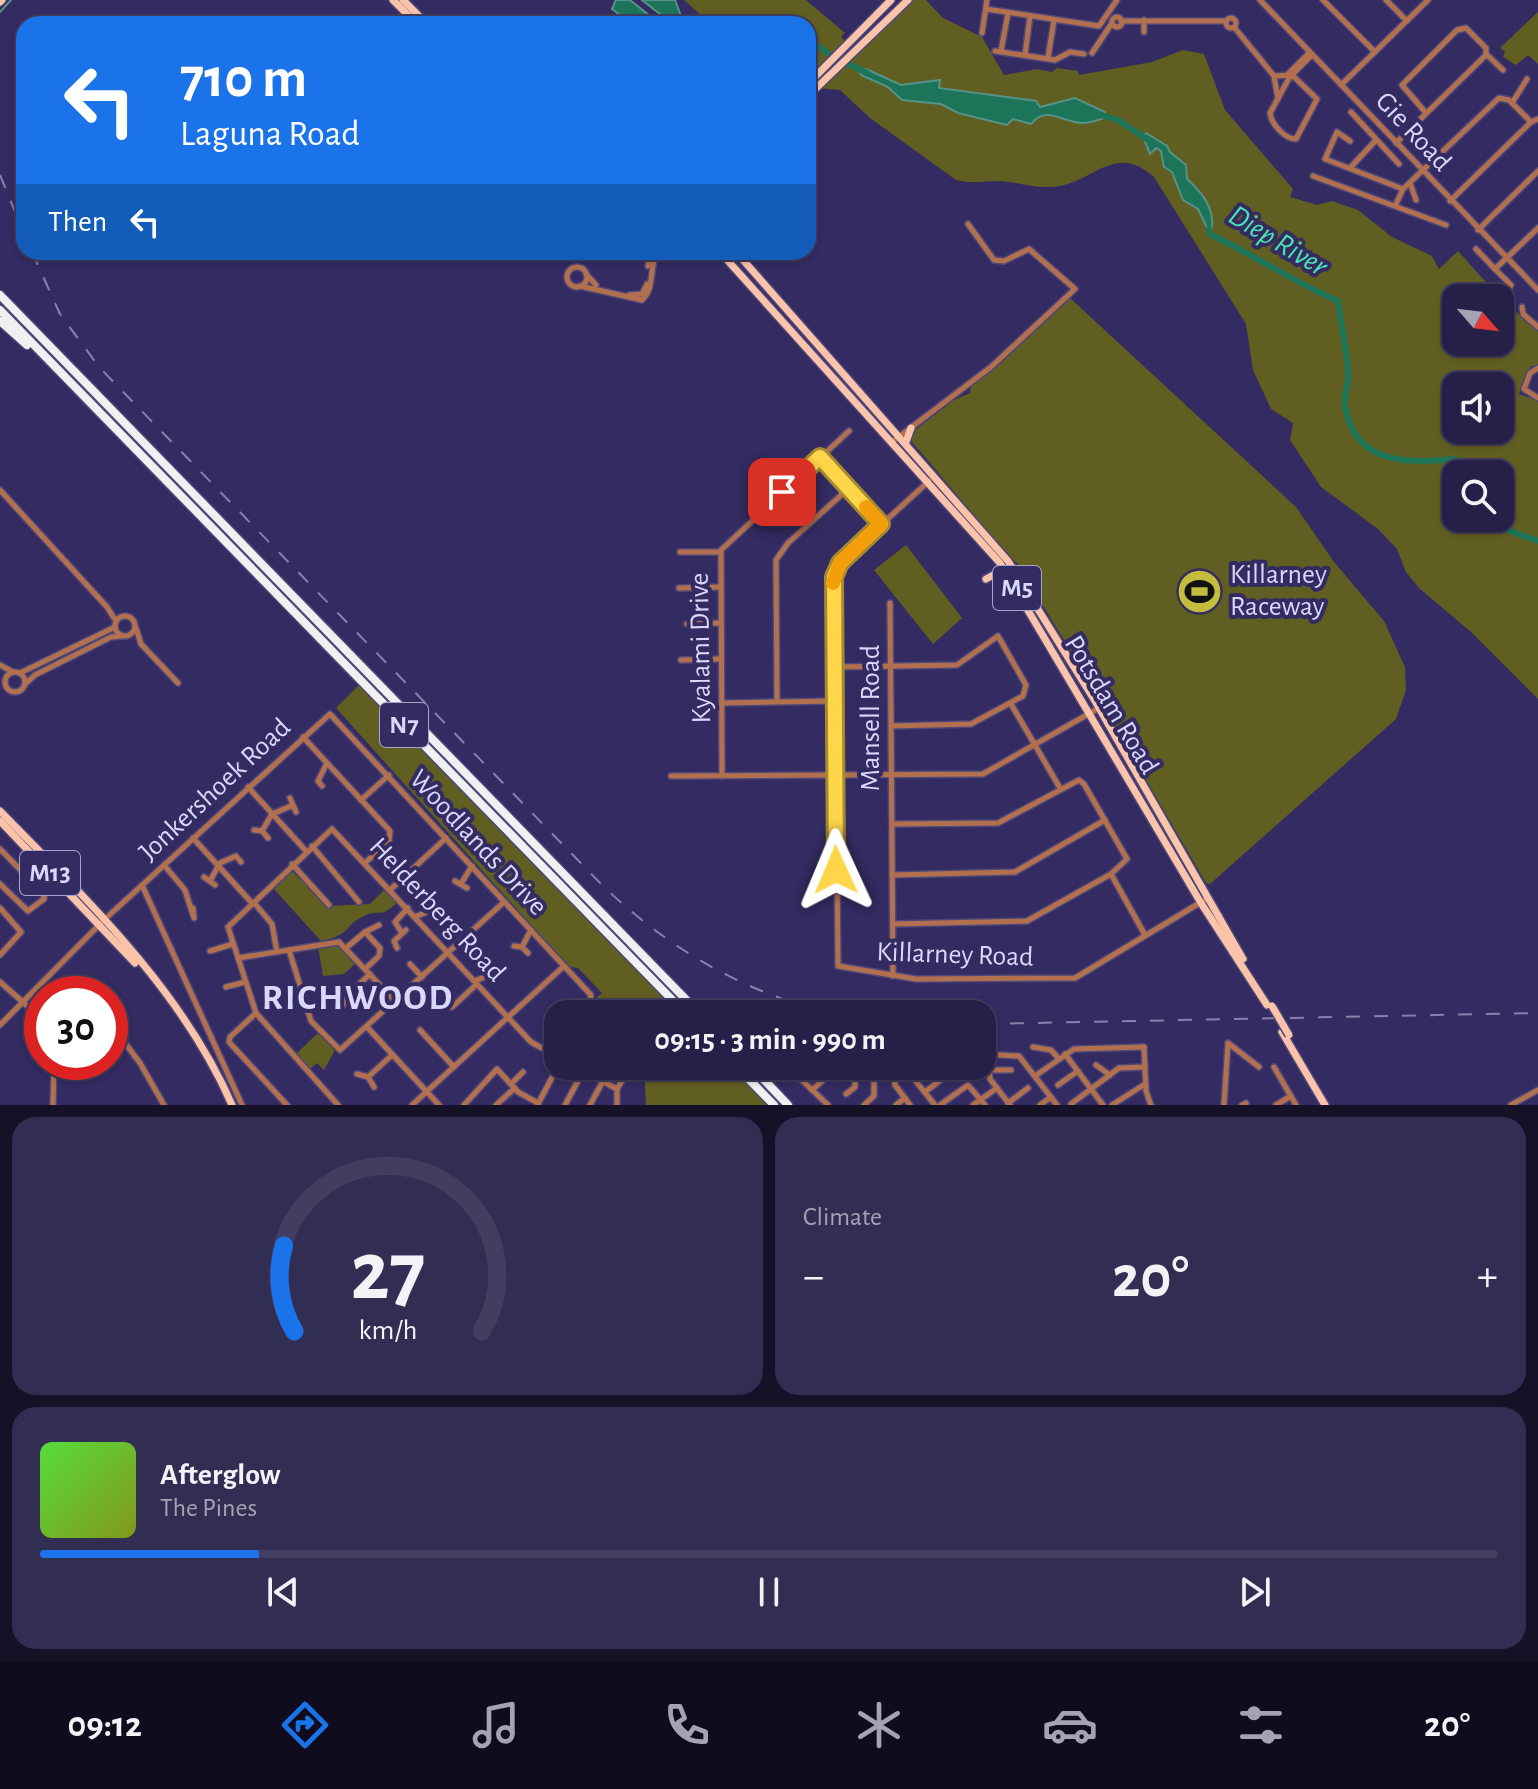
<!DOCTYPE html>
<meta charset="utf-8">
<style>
:root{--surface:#262049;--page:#322d53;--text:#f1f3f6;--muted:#a4a3b4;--line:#423e61;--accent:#1a73e8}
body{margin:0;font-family:"Alegreya Sans",sans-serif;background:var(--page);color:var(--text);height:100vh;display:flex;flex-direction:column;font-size:30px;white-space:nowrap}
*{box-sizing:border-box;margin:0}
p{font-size:26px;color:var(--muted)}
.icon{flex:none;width:44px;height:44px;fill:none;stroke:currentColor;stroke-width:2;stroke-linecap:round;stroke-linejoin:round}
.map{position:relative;height:1105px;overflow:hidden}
.side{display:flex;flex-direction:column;gap:12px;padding:12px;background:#151228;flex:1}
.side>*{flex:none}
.guide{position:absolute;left:16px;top:16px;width:800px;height:244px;border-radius:24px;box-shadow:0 2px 6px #0004,0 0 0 2px var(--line);background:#1a73e8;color:#fff;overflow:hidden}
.needle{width:52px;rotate:118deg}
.fabs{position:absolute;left:1442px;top:284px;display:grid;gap:16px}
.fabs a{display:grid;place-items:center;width:72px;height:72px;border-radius:16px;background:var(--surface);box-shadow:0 2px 6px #0004,0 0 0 2px var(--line);font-size:40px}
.speed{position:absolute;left:24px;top:976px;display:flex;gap:16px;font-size:40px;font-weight:700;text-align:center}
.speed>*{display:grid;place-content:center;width:104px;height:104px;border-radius:50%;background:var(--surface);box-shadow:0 2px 6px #0004,0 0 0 2px var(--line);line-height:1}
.speed .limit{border:12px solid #d22;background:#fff;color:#111}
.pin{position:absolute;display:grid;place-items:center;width:68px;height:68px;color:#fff;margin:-34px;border-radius:16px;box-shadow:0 4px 12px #0006}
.me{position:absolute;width:88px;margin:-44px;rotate:359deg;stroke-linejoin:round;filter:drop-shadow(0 0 6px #0008)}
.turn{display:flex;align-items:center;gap:28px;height:168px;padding:0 32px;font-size:36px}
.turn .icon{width:104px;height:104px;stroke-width:2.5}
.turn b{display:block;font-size:56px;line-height:68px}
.then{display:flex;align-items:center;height:76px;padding:0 32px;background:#0003;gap:16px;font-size:30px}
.big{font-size:60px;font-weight:600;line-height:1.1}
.side .card{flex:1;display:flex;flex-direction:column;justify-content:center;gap:12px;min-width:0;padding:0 28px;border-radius:24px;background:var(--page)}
.side .dial{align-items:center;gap:0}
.dial svg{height:208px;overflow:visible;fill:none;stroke:var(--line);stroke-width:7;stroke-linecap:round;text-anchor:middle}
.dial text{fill:var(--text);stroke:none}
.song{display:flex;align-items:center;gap:24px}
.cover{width:96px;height:96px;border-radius:12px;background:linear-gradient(135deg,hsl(110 70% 55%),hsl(70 70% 35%))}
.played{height:8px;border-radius:4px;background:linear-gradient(90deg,var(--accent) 15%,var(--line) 15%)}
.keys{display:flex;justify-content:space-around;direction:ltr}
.heat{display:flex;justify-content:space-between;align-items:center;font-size:44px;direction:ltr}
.side .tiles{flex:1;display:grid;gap:12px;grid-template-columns:1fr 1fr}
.card:last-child{grid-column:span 2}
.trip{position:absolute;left:544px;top:1000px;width:452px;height:80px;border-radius:24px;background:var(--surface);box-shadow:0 2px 6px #0004,0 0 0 2px var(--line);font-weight:600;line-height:80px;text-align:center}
.menu{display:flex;height:128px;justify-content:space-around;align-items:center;background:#0f0d1d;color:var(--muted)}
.menu .icon{width:56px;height:56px}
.menu .selected{color:var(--accent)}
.menu b{font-size:36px;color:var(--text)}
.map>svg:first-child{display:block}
.green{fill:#615e22;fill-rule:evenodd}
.water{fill:#1c7558;stroke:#559389;stroke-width:2}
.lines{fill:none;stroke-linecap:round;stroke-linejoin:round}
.stream{stroke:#559389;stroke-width:2}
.river{stroke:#1c7558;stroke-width:6}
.minor-casing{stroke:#4e4779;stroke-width:8}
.major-casing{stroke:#4e4779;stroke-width:10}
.highway-casing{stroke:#4e4779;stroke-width:11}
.minor{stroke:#b3704f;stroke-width:5}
.major{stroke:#fbc3a9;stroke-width:7}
.highway{stroke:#f0f0f0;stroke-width:8}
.rail{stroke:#8681ad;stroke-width:2;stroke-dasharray:14 14;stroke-linecap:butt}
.major-bridge-casing{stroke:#4e4779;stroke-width:10;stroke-linecap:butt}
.major-bridge{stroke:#fbc3a9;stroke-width:7}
.route-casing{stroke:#a68a30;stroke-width:20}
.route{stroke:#ffd54a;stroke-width:14}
.slow{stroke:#f59e0b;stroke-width:14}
.labels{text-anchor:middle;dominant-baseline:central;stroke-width:8;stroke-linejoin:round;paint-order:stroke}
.shield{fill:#332b61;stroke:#a7a4cc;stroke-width:2}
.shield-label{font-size:26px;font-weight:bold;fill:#d9d8fa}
.street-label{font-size:28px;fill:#d9d8fa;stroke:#332b61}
.poi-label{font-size:28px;fill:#d9d8fa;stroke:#332b61;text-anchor:start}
.water-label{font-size:30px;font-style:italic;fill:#49e5b1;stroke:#332b61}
.district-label{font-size:36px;font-weight:bold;letter-spacing:2px;fill:#d9d8fa;stroke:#332b61}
</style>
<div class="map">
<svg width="1538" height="1105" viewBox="0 0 1538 1105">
<rect width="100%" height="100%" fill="#332b61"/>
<g class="green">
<path d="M684,0H806L845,33L841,37L846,42L813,74H808V24H711Z"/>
<path d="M908,0H926L943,18L982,37L1004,75L1037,69L1052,72L1057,68L1078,71L1079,75L1152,62L1183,50L1204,54L1225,110L1293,189L1290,197L1317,205L1332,201L1358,210L1392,237L1432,256L1439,269L1458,251L1492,289L1496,298H1456V342H1500V317L1506,323L1515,311L1538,331V367L1531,366L1519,394L1538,401V699L1471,632L1419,588L1406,572L1397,549L1378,529L1321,487L1290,440L1293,423L1271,409L1253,370L1246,324L1154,177C1113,140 1092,186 1050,187C1033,188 1017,182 1000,181C984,181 972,184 956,180L870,118L840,90L817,88ZM1456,386H1500V430H1456ZM1456,474H1500V518H1456Z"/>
<path d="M1538,12V64L1528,55L1516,65L1503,57L1505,52L1500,48Z"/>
<path d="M1070,298L1296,507L1334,562L1384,621L1405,667L1406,690L1396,719L1210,884L1206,883L1112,721L1107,711L1113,705L1109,699L1101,700L1035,593L1042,588C994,544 953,488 910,440V434L954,400L970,393L971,386Z"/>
<path d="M906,545L962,618L933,644L874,570Z"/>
<path d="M360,684L680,1014H611L596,998L602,993L578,968L569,967L336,708Z"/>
<path d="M290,869L327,906L370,904L386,888L398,902C378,920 382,908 364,916C344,925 352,935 321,941L272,887Z"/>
<path d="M336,943L357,962L344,974L323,976L318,946Z"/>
<path d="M318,1033L335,1050L324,1070L317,1063L310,1069L296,1054Z"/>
<path d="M644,1066H731L769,1105H646Z"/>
</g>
<g class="water">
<path d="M616,0H630L660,24H632L612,9Z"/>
<path d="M642,0H675L681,16L670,22Z"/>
<path d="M866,69L901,85L940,80L939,88L1036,101L1040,107L1075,98L1105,112L1102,119C1095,120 1089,124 1082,123C1062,122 1046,105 1031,124L1013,119L1007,125L958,113L941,104L902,100L888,87L861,75L859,71Z"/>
<path d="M1146,133L1167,146L1170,152L1186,165L1187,179C1203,193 1218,212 1210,234L1198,209L1183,200L1172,172L1164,167L1161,151L1156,148L1150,154L1143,137Z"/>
</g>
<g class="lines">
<path class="stream" d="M0,12L11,0"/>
<g class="river">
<path d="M808,38L830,55L867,73"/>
<path d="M1098,114L1118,120L1148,140"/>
<path d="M1209,229L1210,234C1253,255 1293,281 1338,301C1341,324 1346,347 1348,369C1350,382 1343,395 1345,407C1356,466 1408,463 1455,459L1466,474"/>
<path d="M1496,518L1505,529L1538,541"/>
</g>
<defs>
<g id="minor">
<path d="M1260,0L1538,290"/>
<path d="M1323,0L1375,52"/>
<path d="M1386,0L1407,21"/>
<path d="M986,9L1099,26L1117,0"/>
<circle cx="1117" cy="22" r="5"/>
<circle cx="1231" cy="23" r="5"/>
<path d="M1121,21H1226"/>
<path d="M1234,27L1274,76L1278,99"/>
<path d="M1144,32V20"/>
<path d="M982,33L987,0"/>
<path d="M995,51L1055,60L1070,52L1084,54"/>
<path d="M1001,51L1008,13"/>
<path d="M1092,53L1112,23"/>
<path d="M1486,54L1503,70"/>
<path d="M1025,55L1030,16"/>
<path d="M1048,58L1054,20"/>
<path d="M1288,74L1310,52"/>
<path d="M1274,76L1292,75L1317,99L1296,139C1285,139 1271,124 1270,113L1288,80C1295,71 1304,63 1312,55"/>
<path d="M1341,85L1428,0"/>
<path d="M1512,103L1527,79"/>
<path d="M1351,112L1399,164"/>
<path d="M1350,141L1337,132L1325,159L1403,189"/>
<path d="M1396,143L1486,55V48L1466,28L1457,30L1402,85L1426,113"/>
<path d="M1350,168L1376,140"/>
<path d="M1313,176L1446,225"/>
<path d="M1410,183L1416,200"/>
<path d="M1450,201L1531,122L1538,119"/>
<path d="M1395,206L1403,189L1499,98L1509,100L1531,122"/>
<path d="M1478,230L1538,171"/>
<path d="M1476,249L1495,269"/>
<path d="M648,266L651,252"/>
<circle cx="577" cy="277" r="10"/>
<path d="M586,274L596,285"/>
<path d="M580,286L642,300C655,289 649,267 657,252"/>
<path d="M629,295L642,294L647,284"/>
<path d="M1504,301L1511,285L1495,269L1538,228"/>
<path d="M1522,307L1523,314L1538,327"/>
<path d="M1538,368L1530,373L1524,389L1538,398"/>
<path d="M892,442L991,367L1075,289L1029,249L1004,261L994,260L968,224"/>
<path d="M820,457L881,524"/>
<path d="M929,481L845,558L834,577L838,966L916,979L1075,978L1208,898"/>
<path d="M0,490L107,607L116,621"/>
<path d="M680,552H721"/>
<path d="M679,588L720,587"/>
<path d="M890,603L893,976"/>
<circle cx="125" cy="626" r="10"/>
<path d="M687,624L720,623"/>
<path d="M136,628L141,644L178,683"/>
<path d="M681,660L721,659"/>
<path d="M0,665L13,672"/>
<path d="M835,667L957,665L998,636L1026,685L1023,696L971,724L891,726"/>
<circle cx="15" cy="682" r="10"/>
<path d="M20,673L115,627"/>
<path d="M25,684L35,675L111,637L122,636"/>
<path d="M777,701L776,560L788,543L849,488"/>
<path d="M722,703L835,701"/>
<path d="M1011,704L1060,788"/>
<path d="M303,737L390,831L389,841L366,862"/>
<path d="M671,776L983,774L1099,708"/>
<path d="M722,776L721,550L849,431"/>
<path d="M322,786L318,781L327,763"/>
<path d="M248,787L306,851"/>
<path d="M290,798L296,812"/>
<path d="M361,800L389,775"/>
<path d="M892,824L998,823L1079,780L1084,784L1127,859L1111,874L1027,921L893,924"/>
<path d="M254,830L262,831L268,838"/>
<path d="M262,831L272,814L291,806"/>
<path d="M193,838L251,902"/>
<path d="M312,846L359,902"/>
<path d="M0,849L44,894V899L28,911L0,884"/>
<path d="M292,864L329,905"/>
<path d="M164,865L185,890L194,918L193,908"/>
<path d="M1111,874L1145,935"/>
<path d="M892,875L1015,872L1105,820"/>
<path d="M204,877L215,885"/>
<path d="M210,881L220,863L236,856L241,862"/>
<path d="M455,881L467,888"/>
<path d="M462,882L472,866"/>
<path d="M142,885L242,1105"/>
<path d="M391,889L446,838"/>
<path d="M433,900L434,909L440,915"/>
<path d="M256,905L272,924L277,952"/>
<path d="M0,908L21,932L0,955"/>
<path d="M417,916L434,909"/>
<path d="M365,932L379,925"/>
<path d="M402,933L395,922L408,908"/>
<path d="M514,946L522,947"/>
<path d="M346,948L365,932L380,948L379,956L365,969"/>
<path d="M397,948L394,941L406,930"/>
<path d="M289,950L311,1021L340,1050L504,902"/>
<path d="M210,951L233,944"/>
<path d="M528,953L522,947L531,930"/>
<path d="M238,958L339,942L395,1001"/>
<path d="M410,964L422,977"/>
<path d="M475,981L493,973V966"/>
<path d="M0,982L42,1019"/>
<path d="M226,987L245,982"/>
<path d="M336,992L344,998"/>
<path d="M292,1005L304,1001"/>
<path d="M343,1005L344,998L370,974"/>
<path d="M444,1006L452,1007L477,984"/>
<path d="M256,1013L230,1037L229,1042L287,1105"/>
<path d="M110,1023L140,1063L164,1105"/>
<path d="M0,1025L105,919L330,714L591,995L586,1014"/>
<path d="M367,1027L439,1105"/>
<path d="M420,1030L454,1067"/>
<path d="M1033,1047L1051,1050L1059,1059"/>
<path d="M1144,1047L1146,1091L1151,1105"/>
<path d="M982,1054L1019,1056L1057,1105"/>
<path d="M988,1054L990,1079L1010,1105"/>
<path d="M1065,1054L1103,1105"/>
<path d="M1096,1065L1110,1075"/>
<path d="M574,1066L617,1089V1105"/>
<path d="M610,1066L626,1074"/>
<path d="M787,1066L828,1105"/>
<path d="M893,1066L895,1085L910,1105"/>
<path d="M913,1066L914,1079L935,1105"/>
<path d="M1274,1067L1296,1105"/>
<path d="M810,1068L811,1066"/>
<path d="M928,1070L932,1066"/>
<path d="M988,1070H1011"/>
<path d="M357,1074L368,1077L374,1087"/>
<path d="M1035,1076L1074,1049L1144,1047"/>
<path d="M368,1077L392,1055"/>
<path d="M511,1084L523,1072"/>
<path d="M1058,1085L1078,1071"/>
<path d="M617,1089L631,1066"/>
<path d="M812,1090L829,1075H874"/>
<path d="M925,1092L951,1072L952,1066"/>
<path d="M846,1094L855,1087V1075"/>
<path d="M1008,1103L1028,1088"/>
<path d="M538,1104L558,1066"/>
<path d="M1071,1104L1119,1068L1145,1067"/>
<path d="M53,1105L54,1062"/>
<path d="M338,1105L256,1013L228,927L332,829L531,1042L558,1057"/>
<path d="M412,1105L564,966"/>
<path d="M464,1105L497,1069L518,1092L538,1103"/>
<path d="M496,1105L515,1088"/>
<path d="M565,1105L586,1066"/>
<path d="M590,1105L603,1081"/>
<path d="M864,1105L874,1096V1066"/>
<path d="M896,1105L905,1098"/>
<path d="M940,1105L968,1085L985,1105"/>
<path d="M973,1105L997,1088"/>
<path d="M1040,1105L1051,1097"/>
<path d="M1112,1105L1145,1084"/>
<path d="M1224,1105L1228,1043L1259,1067"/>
<path d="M1242,1105L1246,1103"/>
<path d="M1276,1105L1291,1096"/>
<path d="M1511,1105L1538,1090"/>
</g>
<g id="major">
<path d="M393,0L417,24"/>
<path d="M403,0L427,24"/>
<path d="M0,2L2,0"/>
<path d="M808,84L891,0"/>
<path d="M808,96L908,0"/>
<path d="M720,252L1000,563L1201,903L1267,1005"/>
<path d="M736,252L1008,561L1095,701L1243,959"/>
<path d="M906,442L911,428"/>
<path d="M986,579L997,573L1008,579"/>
<path d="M0,811C87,900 182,990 232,1105"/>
<path d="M0,821L135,963"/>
<path d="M1282,1032L1325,1105"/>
</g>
<g id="highway">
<path d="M0,295L700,1014"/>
<path d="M0,310L686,1014"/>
<path d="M0,321L27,345"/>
<path d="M736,1066L774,1105"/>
<path d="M751,1066L788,1105"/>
</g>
</defs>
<use href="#minor" class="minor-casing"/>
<use href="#major" class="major-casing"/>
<use href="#highway" class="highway-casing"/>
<use href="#minor" class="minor"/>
<use href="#major" class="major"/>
<use href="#highway" class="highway"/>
<g class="rail">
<path d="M0,175L24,234"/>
<path d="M32,252L60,314L99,367L603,886C669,949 744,993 834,1014"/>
<path d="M982,1024L1538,1013"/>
</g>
<defs>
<path id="major-bridge" d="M1272,1006L1289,1035"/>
</defs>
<use href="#major-bridge" class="major-bridge-casing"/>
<use href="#major-bridge" class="major-bridge"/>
</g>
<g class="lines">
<defs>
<path id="route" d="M782,492L820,457L881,524L840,563L834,577L836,870"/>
</defs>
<use href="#route" class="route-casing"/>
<use href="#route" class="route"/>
<path class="slow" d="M833,583L840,563L881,524L866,507"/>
</g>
<defs>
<symbol id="stadium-disc" viewBox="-11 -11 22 22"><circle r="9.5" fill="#c3bd3e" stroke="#332b61"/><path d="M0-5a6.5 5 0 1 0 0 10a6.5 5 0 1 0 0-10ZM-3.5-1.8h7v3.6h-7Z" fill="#111"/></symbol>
</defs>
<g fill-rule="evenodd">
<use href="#stadium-disc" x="1174" y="566" width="51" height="51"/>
</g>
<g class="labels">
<g class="shield">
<rect x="993" y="566" width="48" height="44" rx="6"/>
<rect x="380" y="703" width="48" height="44" rx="6"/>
<rect x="20" y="851" width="60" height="44" rx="6"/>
</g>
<g class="shield-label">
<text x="1017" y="588">M5</text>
<text x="404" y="725">N7</text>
<text x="50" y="873">M13</text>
</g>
<g class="street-label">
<text transform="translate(1413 132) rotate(47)">Gie Road</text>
<text transform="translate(701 648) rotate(-91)">Kyalami Drive</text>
<text transform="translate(1111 705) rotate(59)">Potsdam Road</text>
<text transform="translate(871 718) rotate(-90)">Mansell Road</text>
<text transform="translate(215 790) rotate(-43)">Jonkershoek Road</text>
<text transform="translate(478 843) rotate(47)">Woodlands Drive</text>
<text transform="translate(437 910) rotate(47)">Helderberg Road</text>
<text transform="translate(955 955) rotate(2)">Killarney Road</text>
</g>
<g class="poi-label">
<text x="1230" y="575">Killarney<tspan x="1230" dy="32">Raceway</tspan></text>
</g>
<g class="water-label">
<text transform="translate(1278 241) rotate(31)">Diep River</text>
</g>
<g class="district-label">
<text x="358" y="998">RICHWOOD</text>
</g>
</g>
</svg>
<div class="fabs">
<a><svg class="needle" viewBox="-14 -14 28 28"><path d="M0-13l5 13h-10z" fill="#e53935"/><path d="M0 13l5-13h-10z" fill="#a4a3b4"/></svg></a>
<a><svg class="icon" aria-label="sound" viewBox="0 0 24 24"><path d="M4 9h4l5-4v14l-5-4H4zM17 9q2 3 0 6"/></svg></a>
<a><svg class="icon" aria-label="search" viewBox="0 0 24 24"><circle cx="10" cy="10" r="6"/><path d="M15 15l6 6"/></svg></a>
</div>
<div class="speed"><div class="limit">30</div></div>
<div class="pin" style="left:782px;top:492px;background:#d93025"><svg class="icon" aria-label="arrive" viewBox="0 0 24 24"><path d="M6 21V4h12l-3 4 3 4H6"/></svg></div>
<svg class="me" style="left:836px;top:870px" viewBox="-20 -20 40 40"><path d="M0-17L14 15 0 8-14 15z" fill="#ffd54a" stroke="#fff" stroke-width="4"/></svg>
<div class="trip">09:15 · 3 min · 990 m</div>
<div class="guide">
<div class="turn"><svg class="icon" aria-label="left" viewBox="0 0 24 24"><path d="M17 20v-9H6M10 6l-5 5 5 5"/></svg><div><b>710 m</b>Laguna Road</div></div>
<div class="then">Then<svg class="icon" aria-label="left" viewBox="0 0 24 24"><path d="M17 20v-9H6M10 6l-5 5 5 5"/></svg></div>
</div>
</div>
<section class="side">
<div class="tiles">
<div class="card dial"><svg viewBox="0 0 100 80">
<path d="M14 69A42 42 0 1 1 86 69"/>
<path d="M14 69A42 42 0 0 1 10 36" stroke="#1a73e8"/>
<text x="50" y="56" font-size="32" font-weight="700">27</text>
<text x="50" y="72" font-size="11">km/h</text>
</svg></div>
<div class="card"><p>Climate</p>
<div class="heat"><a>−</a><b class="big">20°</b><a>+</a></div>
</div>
<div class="card">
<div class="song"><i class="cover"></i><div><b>Afterglow</b><p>The Pines</p></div></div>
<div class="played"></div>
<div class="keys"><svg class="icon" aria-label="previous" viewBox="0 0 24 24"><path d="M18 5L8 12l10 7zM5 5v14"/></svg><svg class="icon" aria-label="pause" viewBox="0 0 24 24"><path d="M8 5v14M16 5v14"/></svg><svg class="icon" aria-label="next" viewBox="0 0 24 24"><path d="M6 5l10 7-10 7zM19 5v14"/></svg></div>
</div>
</div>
</section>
<nav class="menu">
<b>09:12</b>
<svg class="icon selected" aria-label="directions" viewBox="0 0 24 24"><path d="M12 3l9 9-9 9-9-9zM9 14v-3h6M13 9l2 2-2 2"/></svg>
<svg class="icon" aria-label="music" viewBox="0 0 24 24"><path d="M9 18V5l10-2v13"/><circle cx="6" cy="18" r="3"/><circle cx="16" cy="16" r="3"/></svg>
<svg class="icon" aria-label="phone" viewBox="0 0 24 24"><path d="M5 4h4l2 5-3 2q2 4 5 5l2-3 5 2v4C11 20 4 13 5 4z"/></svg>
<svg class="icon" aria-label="climate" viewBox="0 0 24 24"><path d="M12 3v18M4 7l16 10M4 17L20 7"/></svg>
<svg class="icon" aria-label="car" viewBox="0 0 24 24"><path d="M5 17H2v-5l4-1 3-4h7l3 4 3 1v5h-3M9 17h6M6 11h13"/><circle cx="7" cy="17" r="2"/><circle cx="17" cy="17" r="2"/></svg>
<svg class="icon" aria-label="filters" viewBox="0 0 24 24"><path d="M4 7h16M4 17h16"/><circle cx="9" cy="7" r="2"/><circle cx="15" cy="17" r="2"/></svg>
<b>20°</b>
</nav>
